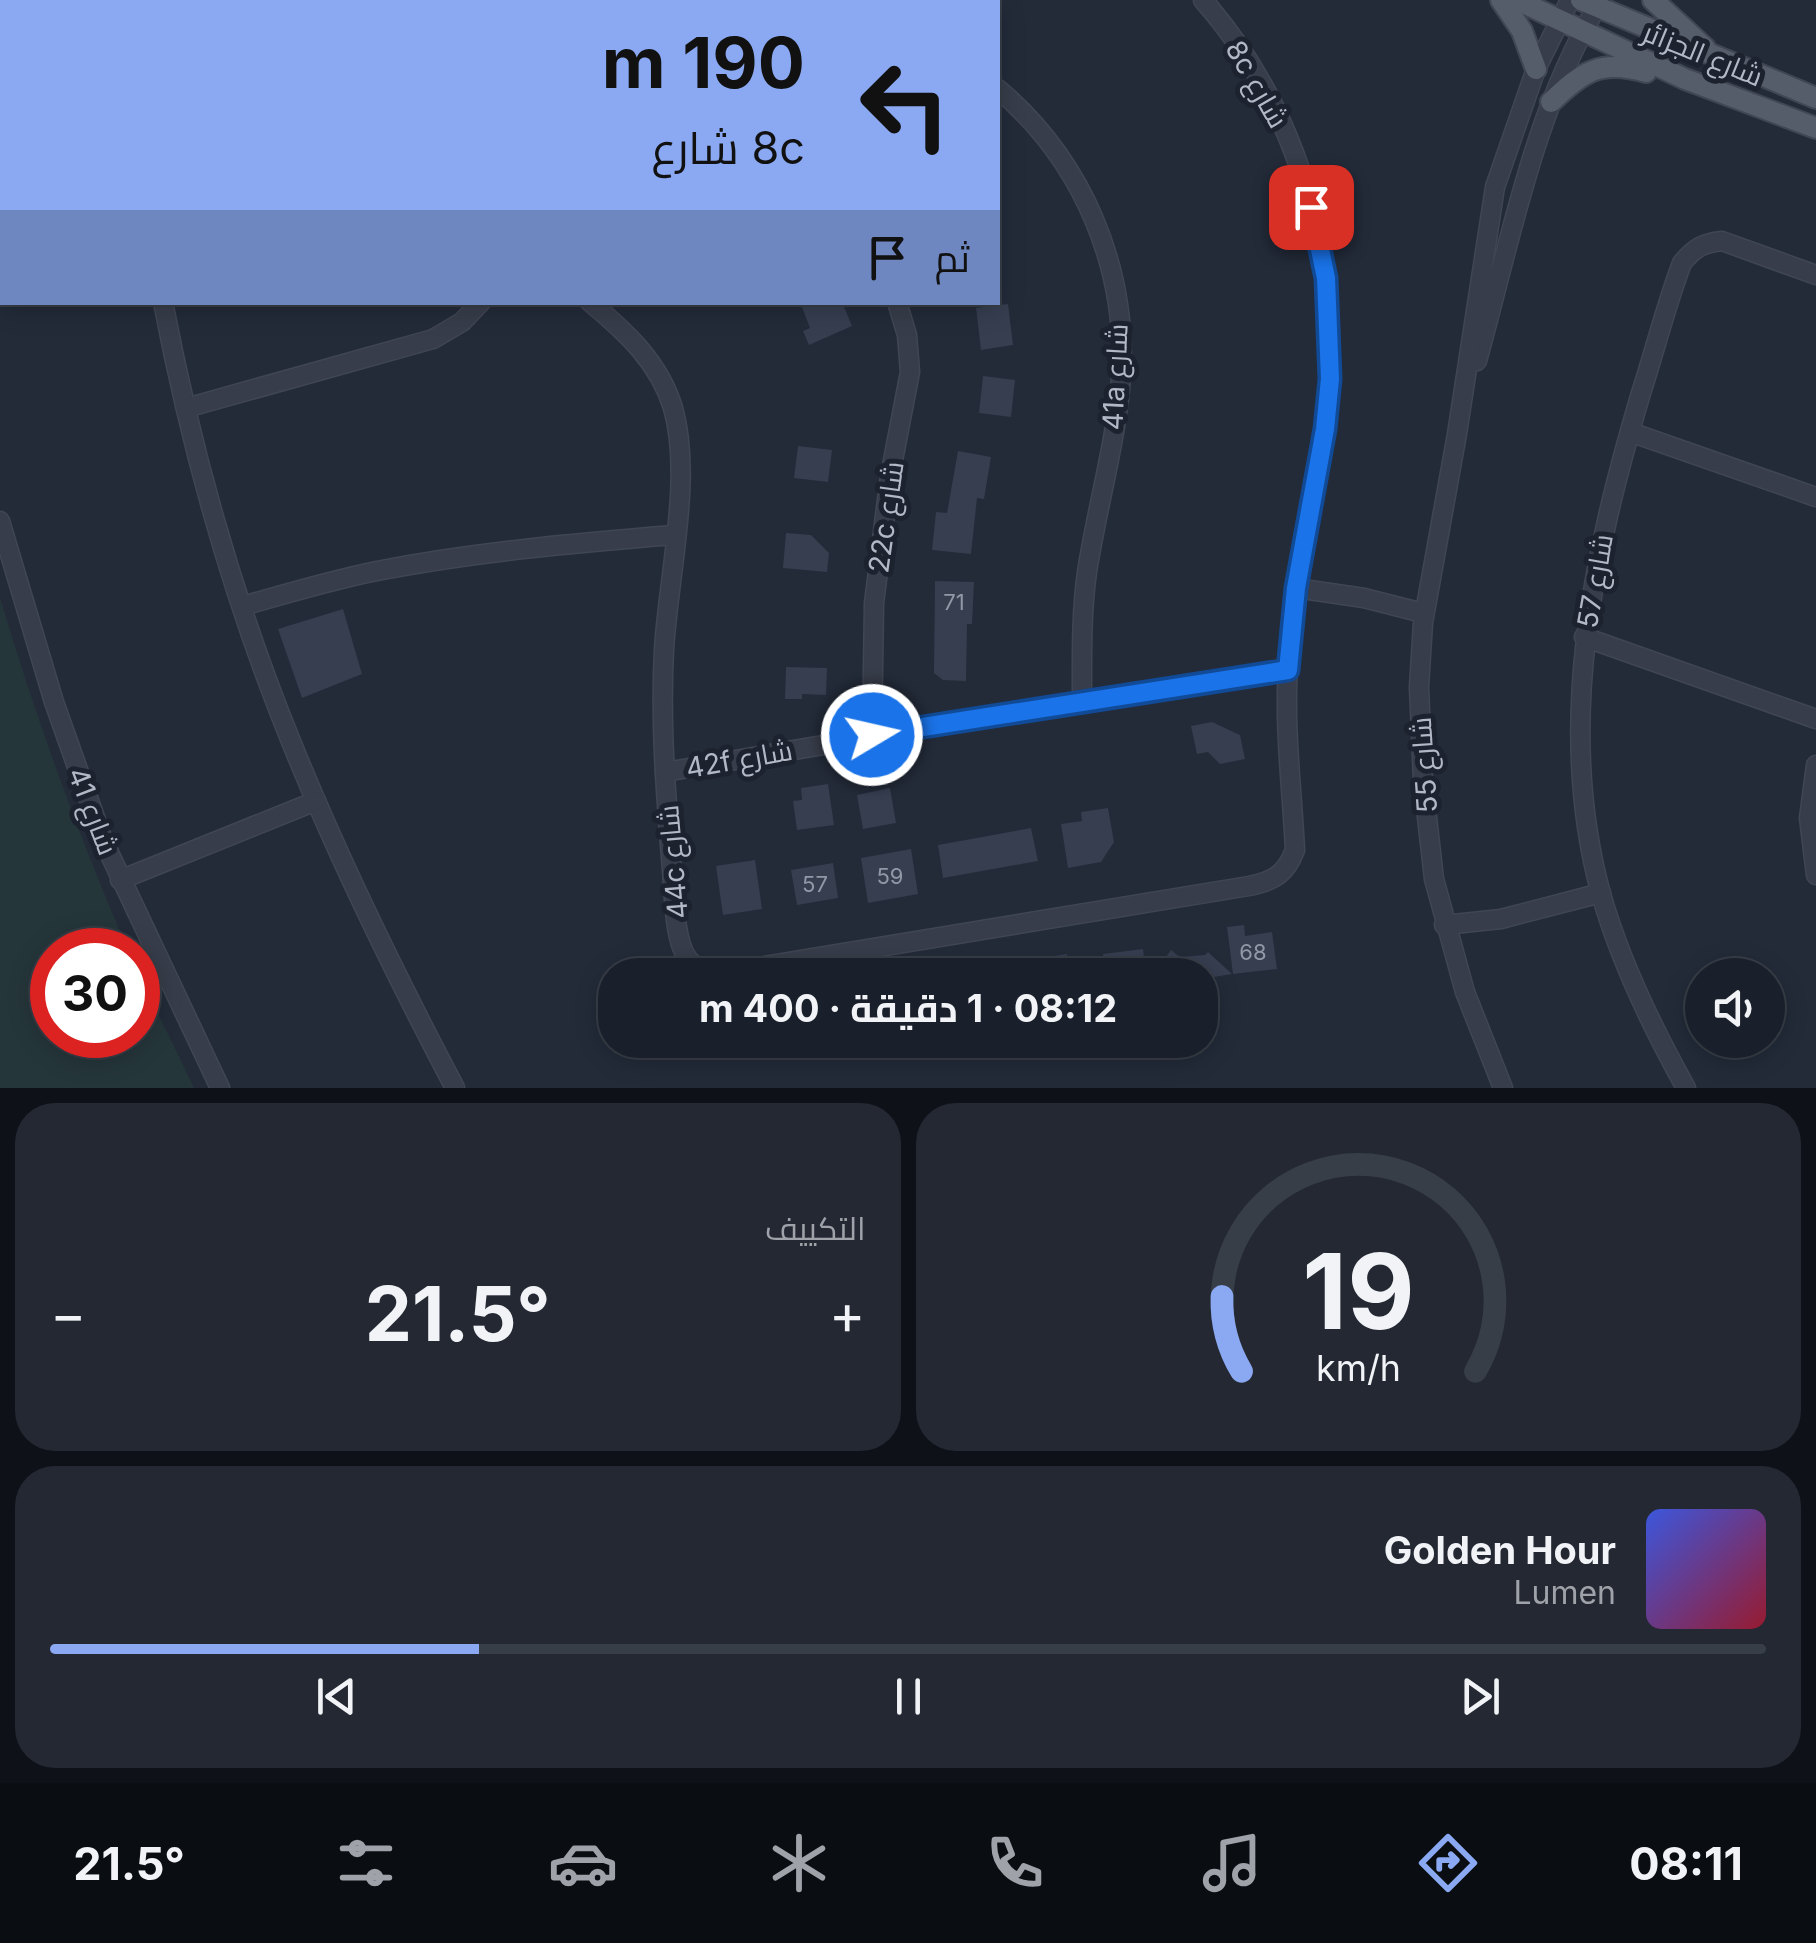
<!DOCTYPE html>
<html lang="ar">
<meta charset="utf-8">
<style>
:root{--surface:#1a202b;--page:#232833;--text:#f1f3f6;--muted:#9fa3a9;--line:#383e47;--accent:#8ba9f2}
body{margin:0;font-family:Inter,Cairo,sans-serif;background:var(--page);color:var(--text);direction:rtl;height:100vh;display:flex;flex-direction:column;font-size:38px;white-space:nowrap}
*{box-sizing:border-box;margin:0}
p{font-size:32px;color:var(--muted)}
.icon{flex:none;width:55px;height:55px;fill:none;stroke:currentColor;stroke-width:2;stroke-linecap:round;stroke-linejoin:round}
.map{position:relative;height:1088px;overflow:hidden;direction:ltr}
.details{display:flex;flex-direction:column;gap:15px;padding:15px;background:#0e1218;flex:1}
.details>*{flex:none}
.guide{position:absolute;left:0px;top:0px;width:1000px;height:305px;box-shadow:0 5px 25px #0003,0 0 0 2px var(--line);direction:rtl;background:#8ba9f2;color:#111;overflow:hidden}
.tools{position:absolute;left:1685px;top:958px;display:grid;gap:20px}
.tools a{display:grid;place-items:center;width:100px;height:100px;border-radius:50%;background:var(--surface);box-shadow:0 5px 25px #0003,0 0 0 2px var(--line);font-size:50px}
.speed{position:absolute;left:30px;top:928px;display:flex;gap:20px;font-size:50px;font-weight:700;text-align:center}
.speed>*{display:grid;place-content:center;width:130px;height:130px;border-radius:50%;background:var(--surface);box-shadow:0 5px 25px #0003,0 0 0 2px var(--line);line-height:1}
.speed .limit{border:15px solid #d22;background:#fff;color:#111}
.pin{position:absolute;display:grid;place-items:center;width:85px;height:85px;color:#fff;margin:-42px;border-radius:20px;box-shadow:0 5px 15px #0006}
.me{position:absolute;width:110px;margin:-55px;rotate:81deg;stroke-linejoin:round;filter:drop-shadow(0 0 8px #0008)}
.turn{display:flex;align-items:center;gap:35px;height:210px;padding:0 30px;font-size:45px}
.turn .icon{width:130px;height:130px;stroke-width:2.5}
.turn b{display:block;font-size:70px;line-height:85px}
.then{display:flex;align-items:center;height:95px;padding:0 30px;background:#0003;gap:20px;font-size:38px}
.big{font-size:75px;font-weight:700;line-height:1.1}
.details .card{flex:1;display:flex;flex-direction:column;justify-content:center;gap:15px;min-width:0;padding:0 35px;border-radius:40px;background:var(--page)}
.details .dial{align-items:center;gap:0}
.dial svg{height:260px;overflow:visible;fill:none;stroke:var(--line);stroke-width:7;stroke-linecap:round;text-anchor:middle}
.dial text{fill:var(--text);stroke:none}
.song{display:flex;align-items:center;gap:30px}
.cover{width:120px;height:120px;border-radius:15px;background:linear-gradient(135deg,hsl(230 70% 55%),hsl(350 70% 35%))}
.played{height:10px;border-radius:5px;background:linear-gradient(90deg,var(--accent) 25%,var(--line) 25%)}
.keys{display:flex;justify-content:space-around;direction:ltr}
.heat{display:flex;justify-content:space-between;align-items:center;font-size:55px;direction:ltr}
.details .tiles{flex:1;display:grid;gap:15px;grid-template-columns:1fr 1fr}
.card:last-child{grid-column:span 2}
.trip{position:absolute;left:598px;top:958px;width:620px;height:100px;border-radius:40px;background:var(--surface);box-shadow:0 5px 25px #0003,0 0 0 2px var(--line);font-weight:700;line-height:100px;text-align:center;direction:rtl}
.tab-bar{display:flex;height:160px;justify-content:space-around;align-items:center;background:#0a0d11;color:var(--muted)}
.tab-bar .icon{width:70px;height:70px}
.tab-bar .active{color:var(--accent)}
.tab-bar b{font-size:45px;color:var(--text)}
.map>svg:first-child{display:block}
.green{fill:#25363a}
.building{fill:#363e50}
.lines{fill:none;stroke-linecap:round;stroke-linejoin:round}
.minor-casing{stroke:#404653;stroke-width:21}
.major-casing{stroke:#404653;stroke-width:24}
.minor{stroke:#373d4a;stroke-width:18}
.major{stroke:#555c6a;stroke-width:20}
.route-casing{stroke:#114b97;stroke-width:25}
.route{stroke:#1a73e8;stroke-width:18}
.labels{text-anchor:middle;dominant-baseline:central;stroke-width:10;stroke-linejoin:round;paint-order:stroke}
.number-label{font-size:22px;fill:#9198a6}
.street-label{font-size:28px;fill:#b2b8c6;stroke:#1c222e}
</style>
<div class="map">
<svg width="1816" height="1088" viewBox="0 0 1816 1088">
<rect width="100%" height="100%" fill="#232b39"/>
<path class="green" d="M0,598C36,718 78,835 128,950H52V1035H138V972L194,1088H0Z"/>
<g class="building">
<path d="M800,302H842L852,326L809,345L803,331L810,328Z"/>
<path d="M1008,304L1013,345L981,350L976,308Z"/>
<path d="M983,376L1015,380L1011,417L979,413Z"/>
<path d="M798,446L832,450L828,482L794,478Z"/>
<path d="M958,451L991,457L984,499L977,498L971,554L932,550L936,512L947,513Z"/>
<path d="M786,533L811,535L829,553L827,572L783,568Z"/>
<path d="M935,581L974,582L972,624H967L966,681L943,680L934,673Z"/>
<path d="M343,609L362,674L302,698L278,629Z"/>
<path d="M786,667L827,668L826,695L802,694V699H785Z"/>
<path d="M1212,722L1240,735L1245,759L1220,764L1208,752L1197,754L1191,726Z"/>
<path d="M828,784L834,825L797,830L793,801L802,800L801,788Z"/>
<path d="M890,788L896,823L863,829L857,795Z"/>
<path d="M1108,808L1114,842L1101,862L1068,868L1061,824L1082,821L1081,812Z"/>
<path d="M1031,828L1038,861L943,878L938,845Z"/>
<path d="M911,849L918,894L868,903L861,858Z"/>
<path d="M755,860L762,909L723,915L716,866Z"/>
<path d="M833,863L838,898L797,905L791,870Z"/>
<path d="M1244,925L1245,936L1272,932L1277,969L1233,974L1227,927Z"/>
<path d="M1143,949L1145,964L1163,961L1171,950L1180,957L1205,955L1208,952L1232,974L1214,977L1215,988L1200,990V975H1107L1103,954Z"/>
<path d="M1067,954L1070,975H1023L1021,961Z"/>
</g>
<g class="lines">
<defs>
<g id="minor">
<path d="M544,0L549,2"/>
<path d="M154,2L170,0"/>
<path d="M672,2L674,0"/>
<path d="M938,2L940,0"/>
<path d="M998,89C1082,160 1128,267 1121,378C1116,443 1097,507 1087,572C1081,615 1082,658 1082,701"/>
<path d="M163,302C191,448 234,601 290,739C338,858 395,974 455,1088"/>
<path d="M590,302C626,332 659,362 673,408C693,478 668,577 664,650C660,723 666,797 672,870C674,893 674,941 688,959C698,972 713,974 728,972L1249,886C1274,881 1286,874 1295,850C1292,789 1284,728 1288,667C1294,585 1315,507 1325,426C1345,276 1304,115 1203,0"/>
<path d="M1477,361C1511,239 1534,109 1601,0"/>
<path d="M186,408L433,339L462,322L481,302"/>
<path d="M1630,432L1816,497"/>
<path d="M0,521L54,702L103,840L220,1088"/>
<path d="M1296,588L1364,598L1423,613"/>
<path d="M243,606C288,593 332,580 377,571C475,552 575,543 674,535"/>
<path d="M1584,637L1816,719"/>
<path d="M872,735L874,603L890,476L910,372L907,335L897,302"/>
<path d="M1816,765L1809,818L1816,875"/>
<path d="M665,772L1082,701L1288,671"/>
<path d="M120,880L316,801"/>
<path d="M1444,925L1501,919L1601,893"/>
<path d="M1503,1088L1465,992L1434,879L1423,782L1419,687L1423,623L1457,434L1495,187L1536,69L1570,0"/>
<path d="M1686,1088C1652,1027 1620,961 1601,894C1555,726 1593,555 1641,393C1655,350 1666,305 1682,263C1694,248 1703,243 1722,241L1816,275"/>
</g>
<g id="major">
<path d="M1501,0L1522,31L1536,69"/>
<path d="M1517,0L1685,79L1816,128"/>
<path d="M1581,0L1816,98"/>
<path d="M1653,0L1705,48"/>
<path d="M1551,102C1583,71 1601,59 1646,72"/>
</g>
</defs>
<use href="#minor" class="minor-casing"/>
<use href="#major" class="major-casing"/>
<use href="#minor" class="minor"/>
<use href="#major" class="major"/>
</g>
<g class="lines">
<defs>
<path id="route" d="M872,735L1288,670L1296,588L1325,429L1330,379L1326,278L1311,207"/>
</defs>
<use href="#route" class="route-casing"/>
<use href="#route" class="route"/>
</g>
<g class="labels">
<g class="number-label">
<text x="954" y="602">71</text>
<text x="890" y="876">59</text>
<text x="815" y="884">57</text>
<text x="1253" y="952">68</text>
</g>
<g class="street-label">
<text transform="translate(1703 54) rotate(22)">شارع الجزائر</text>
<text transform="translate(1257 84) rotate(60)">8c شارع</text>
<text transform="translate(1115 377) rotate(-87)">41a شارع</text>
<text transform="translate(886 517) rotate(-82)">22c شارع</text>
<text transform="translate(1595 581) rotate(-80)">شارع 57</text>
<text transform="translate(739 759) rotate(-10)">42f شارع</text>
<text transform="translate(1424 765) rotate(-94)">شارع 55</text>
<text transform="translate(93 811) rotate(69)">شارع 41</text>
<text transform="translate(673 862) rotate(-95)">44c شارع</text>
</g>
</g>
</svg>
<div class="tools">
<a><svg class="icon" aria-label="sound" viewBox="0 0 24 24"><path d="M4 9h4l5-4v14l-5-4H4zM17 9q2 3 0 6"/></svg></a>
</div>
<div class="speed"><div class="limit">30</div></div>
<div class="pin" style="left:1311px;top:207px;background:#d93025"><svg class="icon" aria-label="arrive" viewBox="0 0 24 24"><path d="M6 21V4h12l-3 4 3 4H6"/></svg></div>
<svg class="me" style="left:872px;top:735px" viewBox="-20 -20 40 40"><circle r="17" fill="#1a73e8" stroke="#fff" stroke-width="3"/><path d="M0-11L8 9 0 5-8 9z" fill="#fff"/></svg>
<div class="trip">08:12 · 1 دقيقة · 400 m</div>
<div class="guide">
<div class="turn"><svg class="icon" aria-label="left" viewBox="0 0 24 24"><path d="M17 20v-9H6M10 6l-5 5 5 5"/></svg><div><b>190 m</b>8c شارع</div></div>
<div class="then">ثم<svg class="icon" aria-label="arrive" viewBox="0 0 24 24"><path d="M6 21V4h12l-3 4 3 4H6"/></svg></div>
</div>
</div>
<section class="details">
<div class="tiles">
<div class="card dial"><svg viewBox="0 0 100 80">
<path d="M14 69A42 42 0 1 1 86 69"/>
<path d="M14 69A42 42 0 0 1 8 46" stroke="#8ba9f2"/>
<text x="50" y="56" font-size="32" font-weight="700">19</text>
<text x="50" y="72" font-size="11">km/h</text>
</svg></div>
<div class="card"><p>التكييف</p>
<div class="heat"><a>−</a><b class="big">21.5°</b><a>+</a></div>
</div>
<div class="card">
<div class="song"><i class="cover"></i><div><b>Golden Hour</b><p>Lumen</p></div></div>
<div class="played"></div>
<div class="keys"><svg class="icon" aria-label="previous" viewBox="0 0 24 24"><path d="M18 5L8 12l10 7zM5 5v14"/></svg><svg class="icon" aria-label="pause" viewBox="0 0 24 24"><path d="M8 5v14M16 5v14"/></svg><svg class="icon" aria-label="next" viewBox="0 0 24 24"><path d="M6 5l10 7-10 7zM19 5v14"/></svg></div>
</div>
</div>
</section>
<nav class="tab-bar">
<b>08:11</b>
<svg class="icon active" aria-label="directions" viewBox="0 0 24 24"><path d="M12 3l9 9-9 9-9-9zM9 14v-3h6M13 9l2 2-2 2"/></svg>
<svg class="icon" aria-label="music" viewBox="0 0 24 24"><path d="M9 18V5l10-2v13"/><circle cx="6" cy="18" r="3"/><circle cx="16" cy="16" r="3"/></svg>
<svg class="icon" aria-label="phone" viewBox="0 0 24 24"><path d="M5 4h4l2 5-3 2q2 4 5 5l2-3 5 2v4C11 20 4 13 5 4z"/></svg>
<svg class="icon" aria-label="climate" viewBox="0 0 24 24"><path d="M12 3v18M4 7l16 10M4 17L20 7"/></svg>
<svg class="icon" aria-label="car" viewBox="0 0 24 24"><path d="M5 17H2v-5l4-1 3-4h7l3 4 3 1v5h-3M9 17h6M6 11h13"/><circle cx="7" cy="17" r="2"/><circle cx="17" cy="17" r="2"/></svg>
<svg class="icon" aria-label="filters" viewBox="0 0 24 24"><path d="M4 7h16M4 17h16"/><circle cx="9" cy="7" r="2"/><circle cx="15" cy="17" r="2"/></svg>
<b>21.5°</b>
</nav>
